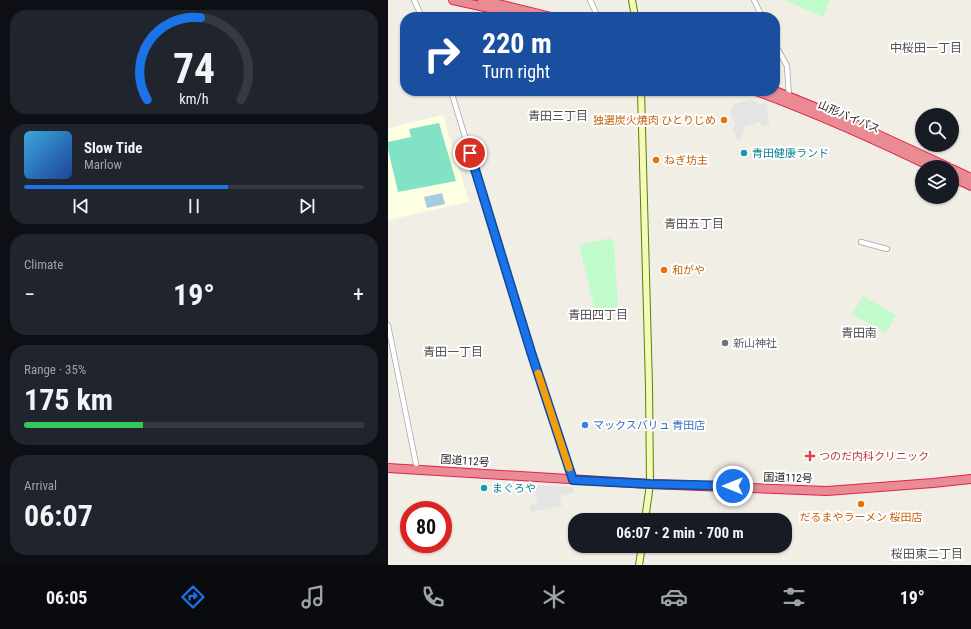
<!DOCTYPE html>
<meta charset="utf-8">
<style>
:root{--surface:#171b24;--page:#20242c;--text:#f1f3f6;--muted:#9ea1a6;--line:#363941;--accent:#1a73e8}
body{margin:0;font-family:"Roboto Condensed","Noto Sans JP",sans-serif;background:var(--page);color:var(--text);height:100vh;display:flex;flex-direction:column;font-size:15px;white-space:nowrap}
*{box-sizing:border-box;margin:0}
p{font-size:13px;color:var(--muted)}
.icon{flex:none;width:22px;height:22px;fill:none;stroke:currentColor;stroke-width:2;stroke-linecap:round;stroke-linejoin:round}
.map{position:relative;flex:1;overflow:hidden}
.sheet{display:flex;flex-direction:column;gap:10px;padding:10px;background:#0d0f14;width:388px}
.sheet>*{flex:none}
.banner{position:absolute;left:12px;top:12px;width:380px;height:84px;border-radius:16px;box-shadow:0 1px 3px #0004;background:#1a4fa0;color:#fff;overflow:hidden}
.controls{position:absolute;left:527px;top:108px;display:grid;gap:8px}
.controls a{display:grid;place-items:center;width:44px;height:44px;border-radius:50%;background:var(--surface);box-shadow:0 1px 3px #0004;font-size:20px}
.speed{position:absolute;left:12px;top:501px;display:flex;gap:8px;font-size:20px;font-weight:700;text-align:center}
.speed>*{display:grid;place-content:center;width:52px;height:52px;border-radius:50%;background:var(--surface);box-shadow:0 1px 3px #0004;line-height:1}
.speed .limit{border:6px solid #d22;background:#fff;color:#111}
.pin{position:absolute;display:grid;place-items:center;width:34px;height:34px;color:#fff;margin:-17px;border:2px solid #fff;border-radius:50%;box-shadow:0 1px 4px #0007}
.me{position:absolute;width:44px;margin:-22px;rotate:270deg;stroke-linejoin:round;filter:drop-shadow(0 0 3px #0008)}
.turn{display:flex;align-items:center;gap:14px;height:84px;padding:0 16px;font-size:18px}
.turn .icon{width:52px;height:52px;stroke-width:2.5}
.turn b{display:block;font-size:28px;line-height:34px}
.big{font-size:30px;font-weight:700;line-height:1.1}
.sheet .widget{flex:1;display:flex;flex-direction:column;justify-content:center;gap:6px;min-width:0;padding:0 14px;border-radius:16px;background:var(--page)}
.sheet .dial{align-items:center;gap:0}
.dial svg{height:104px;overflow:visible;fill:none;stroke:var(--line);stroke-width:7;stroke-linecap:round;text-anchor:middle}
.dial text{fill:var(--text);stroke:none}
.song{display:flex;align-items:center;gap:12px}
.cover{width:48px;height:48px;border-radius:6px;background:linear-gradient(135deg,hsl(200 70% 55%),hsl(220 70% 35%))}
.played{height:4px;border-radius:2px;background:linear-gradient(90deg,var(--accent) 60%,var(--line) 60%)}
.keys{display:flex;justify-content:space-around;direction:ltr}
.heat{display:flex;justify-content:space-between;align-items:center;font-size:22px;direction:ltr}
.charge{height:6px;border-radius:3px;background:linear-gradient(90deg,#34c759 35%,var(--line) 0)}
.trip{position:absolute;left:180px;top:513px;width:224px;height:40px;border-radius:16px;background:var(--surface);box-shadow:0 1px 3px #0004;font-weight:700;line-height:40px;text-align:center}
.dock{display:flex;height:64px;justify-content:space-around;align-items:center;background:#090b0e;color:var(--muted)}
.dock .icon{width:28px;height:28px}
.dock .on{color:var(--accent)}
.dock b{font-size:18px;color:var(--text)}
main{display:flex;flex:1;min-height:0}
.map>svg:first-child{display:block}
.education{fill:#fcffe0}
.park{fill:#c2fbcb}
.pitch{fill:#81e2c5}
.parking{fill:#e4e4e4}
.water{fill:#a5cddf}
.lines{fill:none;stroke-linecap:round;stroke-linejoin:round}
.street-casing{stroke:#a7a7a7;stroke-width:6}
.secondary-casing{stroke:#647c01;stroke-width:8}
.highway-casing{stroke:#e12051;stroke-width:10}
.street{stroke:#fff;stroke-width:4.5}
.secondary{stroke:#f2fcb8;stroke-width:6}
.highway{stroke:#ea8b94;stroke-width:8}
.route-casing{stroke:#114b97;stroke-width:10}
.route{stroke:#1a73e8;stroke-width:7}
.slow{stroke:#f59e0b;stroke-width:7}
.food-dot{fill:#e8710a;stroke:#fff;stroke-width:1.5}
.culture-dot{fill:#0f9aa8;stroke:#fff;stroke-width:1.5}
.worship-dot{fill:#6b7280;stroke:#fff;stroke-width:1.5}
.shop-dot{fill:#3f7fe0;stroke:#fff;stroke-width:1.5}
.health-dot{fill:#e0444e;stroke:#fff;stroke-width:1.5}
.labels{text-anchor:middle;dominant-baseline:central;stroke-width:4;stroke-linejoin:round;paint-order:stroke}
.street-label{font-size:11px;fill:#202020;stroke:#fff}
.food-label{font-size:11px;fill:#c56008;stroke:#fff;text-anchor:start}
.culture-label{font-size:11px;fill:#0d838f;stroke:#fff;text-anchor:start}
.worship-label{font-size:11px;fill:#5b616d;stroke:#fff;text-anchor:start}
.shop-label{font-size:11px;fill:#366cbe;stroke:#fff;text-anchor:start}
.health-label{font-size:11px;fill:#be3a42;stroke:#fff;text-anchor:start}
.neighbourhood-label{font-size:12px;fill:#535353;stroke:#fff}
</style>
<main>
<section class="sheet">
<div class="widget dial"><svg viewBox="0 0 100 80">
<path d="M14 69A42 42 0 1 1 86 69"/>
<path d="M14 69A42 42 0 0 1 55 6" stroke="#1a73e8"/>
<text x="50" y="56" font-size="32" font-weight="700">74</text>
<text x="50" y="72" font-size="11">km/h</text>
</svg></div>
<div class="widget">
<div class="song"><i class="cover"></i><div><b>Slow Tide</b><p>Marlow</p></div></div>
<div class="played"></div>
<div class="keys"><svg class="icon" aria-label="previous" viewBox="0 0 24 24"><path d="M18 5L8 12l10 7zM5 5v14"/></svg><svg class="icon" aria-label="pause" viewBox="0 0 24 24"><path d="M8 5v14M16 5v14"/></svg><svg class="icon" aria-label="next" viewBox="0 0 24 24"><path d="M6 5l10 7-10 7zM19 5v14"/></svg></div>
</div>
<div class="widget"><p>Climate</p>
<div class="heat"><a>−</a><b class="big">19°</b><a>+</a></div>
</div>
<div class="widget"><p>Range · 35%</p><b class="big">175 km</b><div class="charge"></div></div>
<div class="widget"><p>Arrival</p><b class="big">06:07</b></div>
</section>
<div class="map">
<svg width="583" height="565" viewBox="0 0 583 565">
<rect width="100%" height="100%" fill="#f1eee6"/>
<path class="education" d="M55,115L81,202L0,220V128Z"/>
<g class="park">
<path d="M400,0H442L435,17L399,1Z"/>
<path d="M222,238L226,242L230,309L209,319L191,245Z"/>
<path d="M475,296L508,315L498,333L464,314Z"/>
</g>
<path class="pitch" d="M51,123L68,181L10,192L0,149V142L23,137L21,129Z"/>
<g class="parking">
<path d="M363,99L373,105L375,102L381,106L379,109L381,125L374,126L372,122L356,127L353,139L349,140L345,128L347,125L342,111L346,104Z"/>
<path d="M147,485L186,487V493L172,496L174,506L142,512V505L149,504Z"/>
</g>
<path class="water" d="M54,193L57,204L39,208L36,197Z"/>
<g class="lines">
<defs>
<g id="street">
<path d="M26,0L34,17"/>
<path d="M202,0L210,17"/>
<path d="M366,0L374,17"/>
<path d="M387,44L399,66L401,97"/>
<path d="M63,91L143,352L185,480"/>
<path d="M473,242L499,249"/>
<path d="M0,325L29,469"/>
</g>
<g id="secondary">
<path d="M244,0L247,17"/>
<path d="M253,91L261,386L262,484L257,520"/>
<path d="M251,565L254,546"/>
</g>
<g id="highway">
<path d="M65,0L141,17"/>
<path d="M94,0L163,17"/>
<path d="M368,91C428,113 486,139 544,167"/>
<path d="M387,91L458,120L560,167"/>
<path d="M564,169L583,178"/>
<path d="M564,177L583,186"/>
<path d="M0,468L262,484L439,491L545,483L583,479"/>
</g>
</defs>
<use href="#street" class="street-casing"/>
<use href="#secondary" class="secondary-casing"/>
<use href="#highway" class="highway-casing"/>
<use href="#street" class="street"/>
<use href="#secondary" class="secondary"/>
<use href="#highway" class="highway"/>
</g>
<g class="lines">
<defs>
<path id="route" d="M82,153L143,352L185,480L262,484L345,486"/>
</defs>
<use href="#route" class="route-casing"/>
<use href="#route" class="route"/>
<path class="slow" d="M150,373L181,468"/>
</g>
<g class="food-dot">
<circle cx="336" cy="120" r="4"/>
<circle cx="268" cy="160" r="4"/>
<circle cx="276" cy="270" r="4"/>
<circle cx="473" cy="504" r="4"/>
</g>
<g class="culture-dot">
<circle cx="356" cy="153" r="4"/>
<circle cx="96" cy="488" r="4"/>
</g>
<circle class="worship-dot" cx="337" cy="343" r="4"/>
<circle class="shop-dot" cx="197" cy="425" r="4"/>
<path class="health-dot" d="M420 450h4v4h4v4h-4v4h-4v-4h-4v-4h4z"/>
<g class="labels">
<g class="street-label">
<text transform="translate(461 117) rotate(23)">山形バイパス</text>
<text transform="translate(77 461) rotate(4)">国道112号</text>
<text transform="translate(400 478) rotate(2)">国道112号</text>
</g>
<g class="food-label">
<text x="328" y="120" text-anchor="end">独選炭火焼肉 ひとりじめ</text>
<text x="276" y="160">ねぎ坊主</text>
<text x="284" y="270">和がや</text>
<text x="473" y="517" text-anchor="middle">だるまやラーメン 桜田店</text>
</g>
<g class="culture-label">
<text x="364" y="153">青田健康ランド</text>
<text x="104" y="488">まぐろや</text>
</g>
<g class="worship-label">
<text x="345" y="343">新山神社</text>
</g>
<g class="shop-label">
<text x="205" y="425">マックスバリュ 青田店</text>
</g>
<g class="health-label">
<text x="431" y="456">つのだ内科クリニック</text>
</g>
<g class="neighbourhood-label">
<text x="538" y="48">中桜田一丁目</text>
<text x="170" y="116">青田三丁目</text>
<text x="306" y="224">青田五丁目</text>
<text x="210" y="315">青田四丁目</text>
<text x="471" y="333">青田南</text>
<text x="65" y="352">青田一丁目</text>
<text x="539" y="554">桜田東二丁目</text>
</g>
</g>
</svg>
<div class="controls">
<a><svg class="icon" aria-label="search" viewBox="0 0 24 24"><circle cx="10" cy="10" r="6"/><path d="M15 15l6 6"/></svg></a>
<a><svg class="icon" aria-label="layers" viewBox="0 0 24 24"><path d="M12 4l9 5-9 5-9-5zM3 14l9 5 9-5"/></svg></a>
</div>
<div class="speed"><div class="limit">80</div></div>
<div class="pin" style="left:82px;top:153px;background:#d93025"><svg class="icon" aria-label="arrive" viewBox="0 0 24 24"><path d="M6 21V4h12l-3 4 3 4H6"/></svg></div>
<svg class="me" style="left:345px;top:486px" viewBox="-20 -20 40 40"><circle r="17" fill="#1a73e8" stroke="#fff" stroke-width="3"/><path d="M0-11L8 9 0 5-8 9z" fill="#fff"/></svg>
<div class="trip">06:07 · 2 min · 700 m</div>
<div class="banner">
<div class="turn"><svg class="icon" aria-label="right" viewBox="0 0 24 24"><path d="M7 20v-9h11M14 6l5 5-5 5"/></svg><div><b>220 m</b>Turn right</div></div>
</div>
</div>
</main>
<nav class="dock">
<b>06:05</b>
<svg class="icon on" aria-label="directions" viewBox="0 0 24 24"><path d="M12 3l9 9-9 9-9-9zM9 14v-3h6M13 9l2 2-2 2"/></svg>
<svg class="icon" aria-label="music" viewBox="0 0 24 24"><path d="M9 18V5l10-2v13"/><circle cx="6" cy="18" r="3"/><circle cx="16" cy="16" r="3"/></svg>
<svg class="icon" aria-label="phone" viewBox="0 0 24 24"><path d="M5 4h4l2 5-3 2q2 4 5 5l2-3 5 2v4C11 20 4 13 5 4z"/></svg>
<svg class="icon" aria-label="climate" viewBox="0 0 24 24"><path d="M12 3v18M4 7l16 10M4 17L20 7"/></svg>
<svg class="icon" aria-label="car" viewBox="0 0 24 24"><path d="M5 17H2v-5l4-1 3-4h7l3 4 3 1v5h-3M9 17h6M6 11h13"/><circle cx="7" cy="17" r="2"/><circle cx="17" cy="17" r="2"/></svg>
<svg class="icon" aria-label="filters" viewBox="0 0 24 24"><path d="M4 7h16M4 17h16"/><circle cx="9" cy="7" r="2"/><circle cx="15" cy="17" r="2"/></svg>
<b>19°</b>
</nav>
